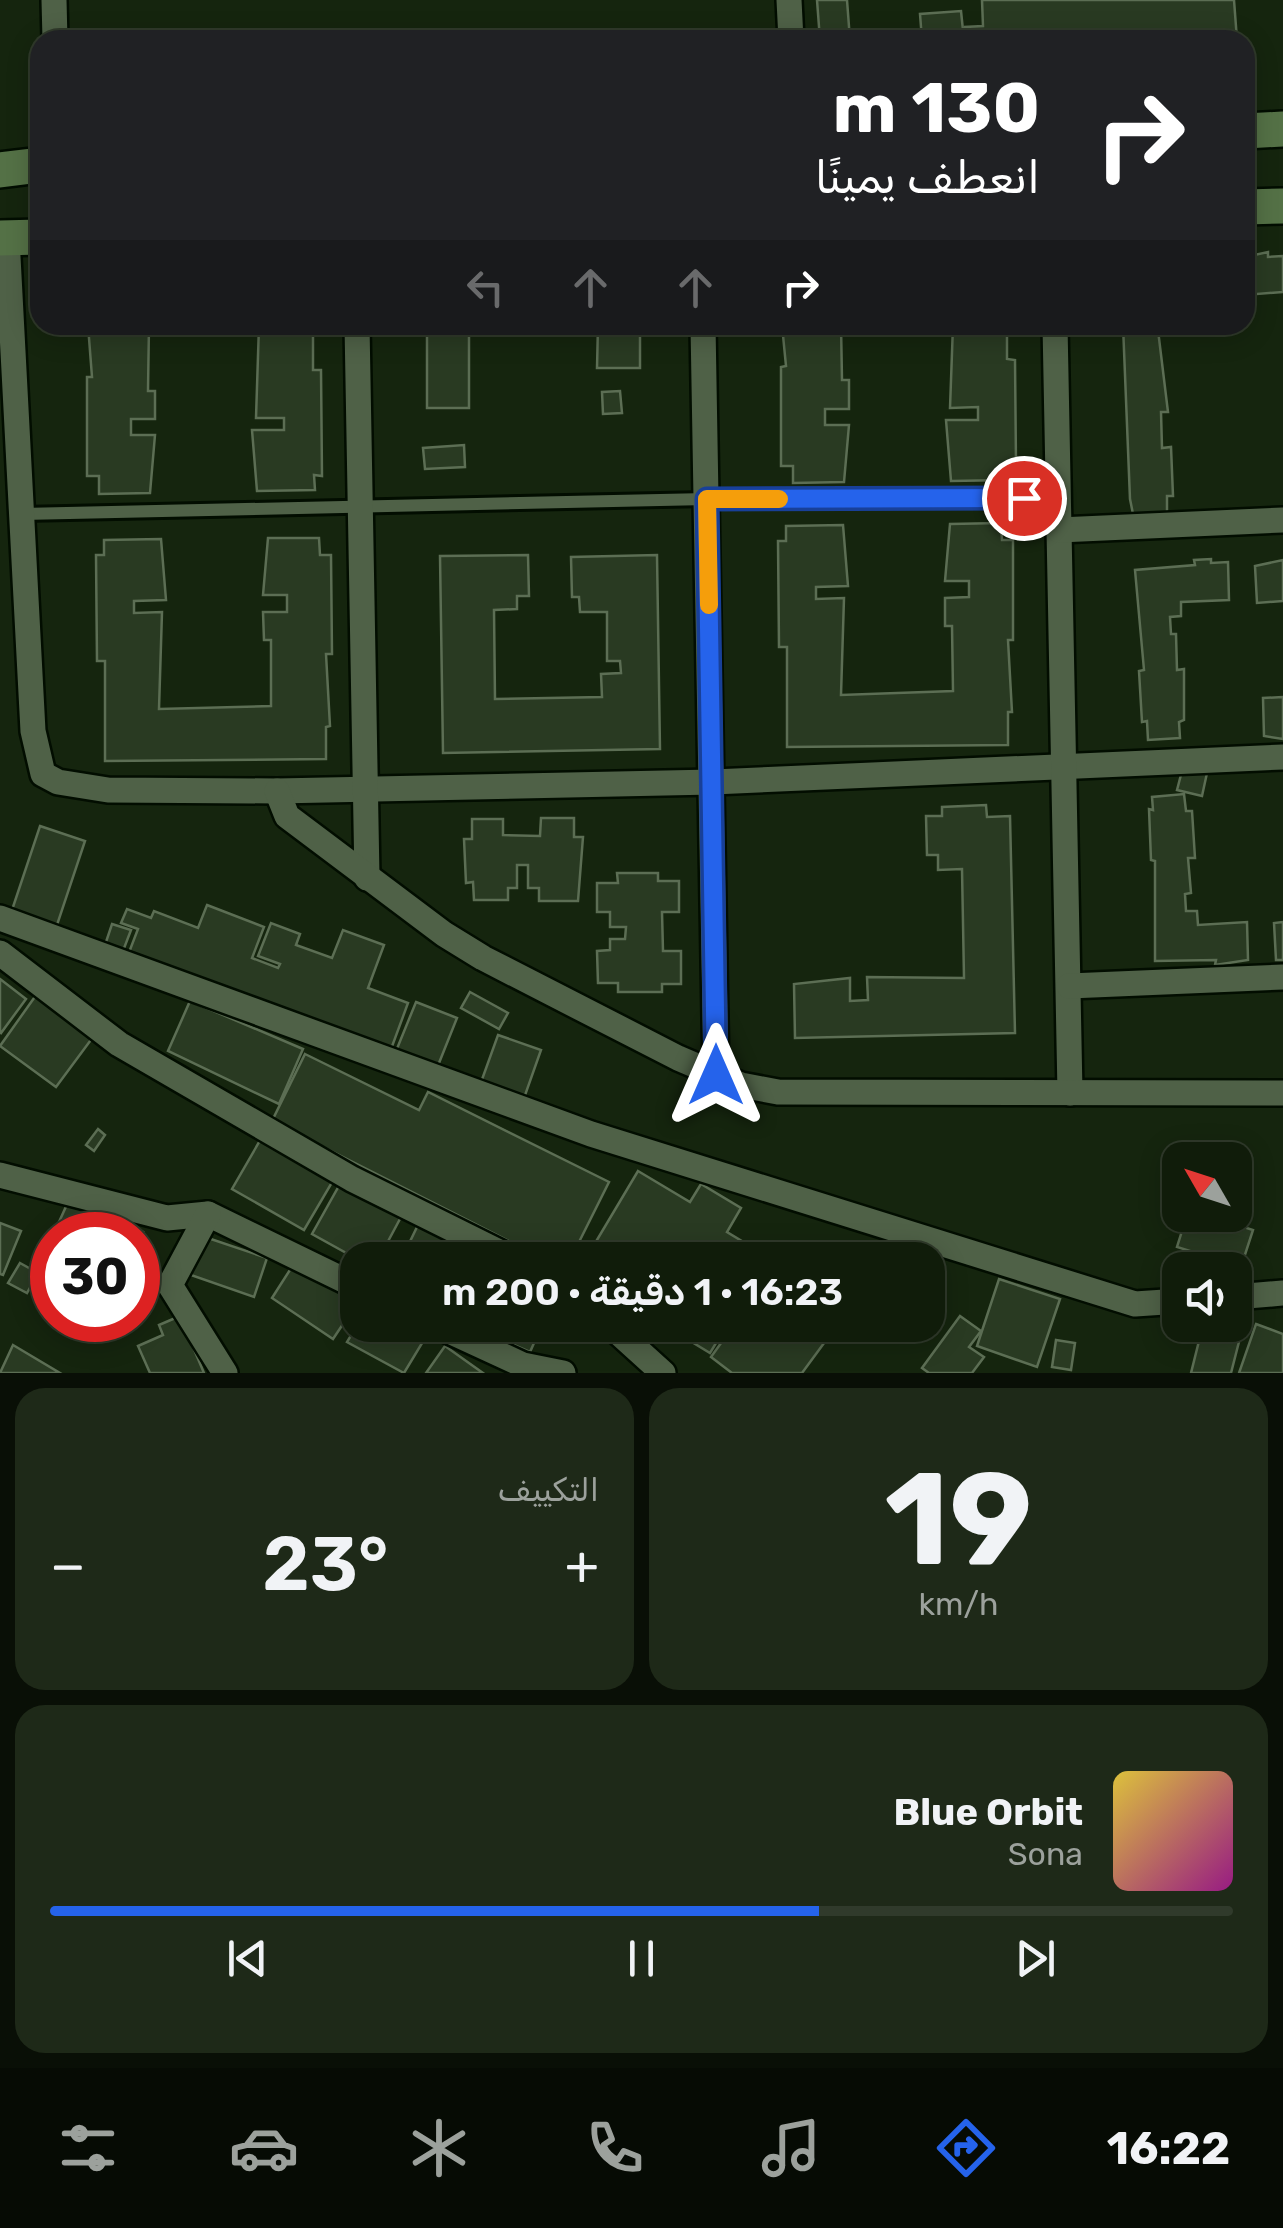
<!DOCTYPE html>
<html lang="ar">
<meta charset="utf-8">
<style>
:root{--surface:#101c0a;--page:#1e2918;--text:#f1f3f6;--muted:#9ca19c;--line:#303a2b;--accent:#2563eb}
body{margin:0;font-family:Rubik,"Noto Naskh Arabic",sans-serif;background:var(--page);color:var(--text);direction:rtl;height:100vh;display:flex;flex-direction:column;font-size:38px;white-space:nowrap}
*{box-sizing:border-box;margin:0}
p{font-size:32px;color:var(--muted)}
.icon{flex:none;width:55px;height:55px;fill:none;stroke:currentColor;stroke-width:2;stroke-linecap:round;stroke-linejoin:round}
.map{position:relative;height:1373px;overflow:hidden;direction:ltr}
.sheet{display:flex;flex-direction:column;gap:15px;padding:15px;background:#090f06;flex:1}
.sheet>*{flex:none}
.banner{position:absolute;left:30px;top:30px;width:1225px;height:305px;border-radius:30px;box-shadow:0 5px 25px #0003,0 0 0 2px var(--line);direction:rtl;background:#202124;color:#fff;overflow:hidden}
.needle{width:65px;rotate:309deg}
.buttons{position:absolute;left:1162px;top:1142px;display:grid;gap:20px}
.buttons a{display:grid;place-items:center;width:90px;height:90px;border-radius:20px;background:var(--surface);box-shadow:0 5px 25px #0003,0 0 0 2px var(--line);font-size:50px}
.speed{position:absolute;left:30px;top:1212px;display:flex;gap:20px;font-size:50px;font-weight:700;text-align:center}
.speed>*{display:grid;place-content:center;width:130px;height:130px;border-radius:50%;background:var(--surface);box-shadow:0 5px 25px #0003,0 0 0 2px var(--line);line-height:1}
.speed .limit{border:15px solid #d22;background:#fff;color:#111}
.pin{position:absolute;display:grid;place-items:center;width:85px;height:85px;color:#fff;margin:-42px;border:5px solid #fff;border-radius:50%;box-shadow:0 2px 10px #0007}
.me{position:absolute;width:110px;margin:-55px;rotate:0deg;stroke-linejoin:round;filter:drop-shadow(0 0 8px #0008)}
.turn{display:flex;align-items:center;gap:35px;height:210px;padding:0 50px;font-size:45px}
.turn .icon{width:130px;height:130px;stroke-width:2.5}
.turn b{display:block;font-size:70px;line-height:85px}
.lanes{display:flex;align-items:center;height:95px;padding:0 50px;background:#0003;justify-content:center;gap:50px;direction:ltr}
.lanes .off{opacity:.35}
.big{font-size:75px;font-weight:600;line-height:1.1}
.sheet .card{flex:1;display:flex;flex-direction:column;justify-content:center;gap:15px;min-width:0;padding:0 35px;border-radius:30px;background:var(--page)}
.sheet .dial{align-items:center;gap:0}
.dial b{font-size:130px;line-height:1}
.song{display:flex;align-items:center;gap:30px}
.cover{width:120px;height:120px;border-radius:15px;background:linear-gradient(135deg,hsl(50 70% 55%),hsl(310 70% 35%))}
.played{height:10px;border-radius:5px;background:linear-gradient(90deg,var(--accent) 65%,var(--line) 65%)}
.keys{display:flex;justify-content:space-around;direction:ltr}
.heat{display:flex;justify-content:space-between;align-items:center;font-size:55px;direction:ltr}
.sheet .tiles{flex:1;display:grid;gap:15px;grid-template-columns:1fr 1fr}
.card:last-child{grid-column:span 2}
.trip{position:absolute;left:340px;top:1242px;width:605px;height:100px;border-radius:30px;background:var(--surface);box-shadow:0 5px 25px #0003,0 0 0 2px var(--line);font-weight:600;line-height:100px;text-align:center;direction:rtl}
.tab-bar{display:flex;height:160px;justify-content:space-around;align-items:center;background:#060b04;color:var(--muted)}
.tab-bar .icon{width:70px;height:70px}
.tab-bar .current{color:var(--accent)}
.tab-bar b{font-size:45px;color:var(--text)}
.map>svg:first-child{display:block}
.building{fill:#293a22;stroke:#5c6e54;stroke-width:2.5}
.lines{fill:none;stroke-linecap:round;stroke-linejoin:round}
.lane-casing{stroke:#020d00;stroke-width:18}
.street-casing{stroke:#020d00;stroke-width:30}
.secondary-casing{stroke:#020d00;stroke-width:40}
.lane{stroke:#4f6147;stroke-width:12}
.street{stroke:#4f6147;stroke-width:25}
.secondary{stroke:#547146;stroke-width:35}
.route-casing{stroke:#184099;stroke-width:25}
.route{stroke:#2563eb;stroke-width:18}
.slow{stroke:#f59e0b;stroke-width:18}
</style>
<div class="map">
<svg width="1283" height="1373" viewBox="0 0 1283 1373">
<rect width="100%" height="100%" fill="#15250e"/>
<g class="building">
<path d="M817,0H847L850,40H820Z"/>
<path d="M982,0H1234L1237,40H966L965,27L983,26Z"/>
<path d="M961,11L964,40H922L920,14Z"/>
<path d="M1268,252V257L1283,256V292L1245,295V257Z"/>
<path d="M88,325H149L148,391H155V419H131V435H155L150,493L99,494V476H87V377H92Z"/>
<path d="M259,325H313V370H321L322,476L314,475L315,490L257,491L252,430H284V418H256Z"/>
<rect x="427" y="325" width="42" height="83"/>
<path d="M598,325H640V368H597Z"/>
<path d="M782,325H841L842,380H849V409H825V425H849L844,482L793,483V466H781V367L786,366Z"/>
<path d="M953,325H1007V359L1015,360L1016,465H1008V480L951,481L946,420H978V407L950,408Z"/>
<path d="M1123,325H1153V330H1158L1168,412H1161L1162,448L1171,447L1173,496H1167V513L1133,514L1130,499Z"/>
<path d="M620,391L622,413L603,414L602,392Z"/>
<path d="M464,445L465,467L425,469L423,448Z"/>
<path d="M1001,523L1002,540H1013V640H1008L1012,712H1008V745L787,747V647H779L778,541H786V526L843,525L848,586L816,587V599L844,598L841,695L953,691L952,626H945V598L969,597V581H945L950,524Z"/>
<path d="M268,538H319L320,555H331L332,654H326L330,726L326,727V759L105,761V661H97L96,555H104V540L161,539L166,600L134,601V613L162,612L159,709L271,706V640H264L263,612H287V595H263Z"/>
<path d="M528,555L529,596H517V609L494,610L495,699L602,697L601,674L621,673L620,661H607V612H580L579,597H572L571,557L657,555L660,749L443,753L440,556Z"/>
<path d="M1211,559V563L1228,562L1229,600L1181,602V616L1170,617L1171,634H1176L1177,670L1184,669V720L1179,722L1180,738L1148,740L1147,721L1142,722L1139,671L1144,670L1135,570L1195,565L1194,560Z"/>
<path d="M1283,560V601L1257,603L1255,566Z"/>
<path d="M1283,697V739L1264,736L1263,698Z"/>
<path d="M1183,767L1207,773L1202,796L1177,790Z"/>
<path d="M1184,794L1186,811H1192L1195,858H1188L1191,893L1185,894L1186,911H1197L1198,925L1247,922L1248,960L1215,965L1216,960L1155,961V861L1151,860L1149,809L1153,810L1152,797Z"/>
<path d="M986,805L987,817L1010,816L1015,1033L795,1038L794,984L850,978V1001L868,1000L867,977L964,978L962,869L938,870V855H927L926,816H942V807Z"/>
<path d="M541,818H574V837H583L578,901H539V888H528V865H517V888H508V900H474L473,882L466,883L464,839H472V819H503V835L540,836Z"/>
<path d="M40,826L85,841L55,931L10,916Z"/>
<path d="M617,873H658V881H679V912H662L663,951H681V984H662V992H618V983H598L597,951L610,950V939H625L626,927H610V912H597V883H618Z"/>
<path d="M207,905L264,927L252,958L278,968L280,964L258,956L271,923L300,934L296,945L332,958L343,930L384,945L368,988L408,1003L390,1052L128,955L138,929L121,923L127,909L151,918L154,911L198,928Z"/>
<path d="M1283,922V960H1276L1274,923Z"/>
<path d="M112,924L131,930L123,951L105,945Z"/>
<path d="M0,979L26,999L1,1033L0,1032Z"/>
<path d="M39,991L96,1033L56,1087L0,1046Z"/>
<path d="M470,992L508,1013L499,1029L461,1008Z"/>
<path d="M190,1001L303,1049L279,1104L168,1051Z"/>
<path d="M416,1002L457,1018L435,1073L394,1056Z"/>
<path d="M498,1035L541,1050L523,1101L480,1085Z"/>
<path d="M305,1054L419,1110L428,1092L609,1182L570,1260H546L272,1121Z"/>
<path d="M98,1129L105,1135L94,1151L86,1145Z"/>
<path d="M262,1137L334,1179L304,1230L232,1189Z"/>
<path d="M638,1171L690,1202L701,1184L741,1208L727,1232L745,1243L735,1260H585Z"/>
<path d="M340,1184L401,1217L378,1260H359L312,1234Z"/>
<path d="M69,1200L143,1232L138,1243V1235L54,1233Z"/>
<path d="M1187,1215H1207L1253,1230L1241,1267L1177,1247Z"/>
<path d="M0,1223L21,1231L3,1275L0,1274Z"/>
<path d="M418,1225L490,1260H401Z"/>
<path d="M202,1236L267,1258L254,1297L188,1274Z"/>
<path d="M825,1243L848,1252L845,1260H818Z"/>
<path d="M295,1262L357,1303L333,1339L272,1298Z"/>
<path d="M20,1263L38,1273L27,1293L8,1283Z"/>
<path d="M999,1279L1060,1299L1037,1367L977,1346Z"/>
<path d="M180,1316L204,1373H150L138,1346L163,1335L159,1325Z"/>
<path d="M960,1316L981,1331L969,1347L984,1357L972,1373H929L922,1368Z"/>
<path d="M358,1324V1325H433L404,1373L347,1342Z"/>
<path d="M1256,1324L1283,1334V1373H1239Z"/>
<path d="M469,1325H542L530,1352Z"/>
<path d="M664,1325H727L710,1353Z"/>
<path d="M734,1325H807L827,1339L802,1373H732L711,1357Z"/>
<path d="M1203,1325L1242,1330L1231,1373H1191Z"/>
<path d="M1056,1340L1075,1343L1071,1370L1052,1367Z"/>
<path d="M13,1345L60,1373H0Z"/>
<path d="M445,1346L483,1373H426Z"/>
</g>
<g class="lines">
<defs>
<path id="lane" d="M22,514L707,499L1059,498"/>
<g id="street">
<path d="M54,0L55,40"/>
<path d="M789,0L791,40"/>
<path d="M7,238L33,731L43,774L58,782L108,790L277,791L713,782L1283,757"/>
<path d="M357,325L367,878"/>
<path d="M703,325L716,1075"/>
<path d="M1055,325L1070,1093"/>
<path d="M1059,530L1283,520"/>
<path d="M277,791L287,816L444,934L483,958L678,1058L741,1085L778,1092L1283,1093"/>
<path d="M0,918L591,1134L1135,1304L1180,1301"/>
<path d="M0,953L119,1044L352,1179L515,1260"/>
<path d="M1069,986L1283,977"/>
<path d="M0,1175L167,1218L208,1214L358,1287"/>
<path d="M208,1214L170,1285L225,1373"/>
<path d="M1235,1297L1283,1293"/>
<path d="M436,1325L523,1365L563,1373"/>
<path d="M610,1325L663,1373"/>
</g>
<g id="secondary">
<path d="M1245,131L1283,129"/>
<path d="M0,170L40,165"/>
<path d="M1245,207L1283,206"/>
<path d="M0,238L40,237"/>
</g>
</defs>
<use href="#lane" class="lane-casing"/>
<use href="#street" class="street-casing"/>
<use href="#secondary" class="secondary-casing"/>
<use href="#lane" class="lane"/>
<use href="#street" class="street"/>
<use href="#secondary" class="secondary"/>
</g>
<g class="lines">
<defs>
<path id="route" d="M716,1075L707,499L1024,498"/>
</defs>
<use href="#route" class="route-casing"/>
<use href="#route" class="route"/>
<path class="slow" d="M709,605L707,499H779"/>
</g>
</svg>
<div class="buttons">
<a><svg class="needle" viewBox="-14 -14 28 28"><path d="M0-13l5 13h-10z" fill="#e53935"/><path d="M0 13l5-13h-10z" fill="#9ca19c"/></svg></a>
<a><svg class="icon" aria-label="sound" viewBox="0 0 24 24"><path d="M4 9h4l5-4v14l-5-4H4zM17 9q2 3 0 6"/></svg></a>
</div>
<div class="speed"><div class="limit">30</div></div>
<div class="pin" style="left:1024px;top:498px;background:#d93025"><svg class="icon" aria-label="arrive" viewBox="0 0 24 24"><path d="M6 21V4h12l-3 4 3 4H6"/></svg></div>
<svg class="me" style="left:716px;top:1075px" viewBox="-20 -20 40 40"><path d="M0-17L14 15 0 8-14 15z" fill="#2563eb" stroke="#fff" stroke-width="4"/></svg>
<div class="trip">16:23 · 1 دقيقة · 200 m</div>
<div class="banner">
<div class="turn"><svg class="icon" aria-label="right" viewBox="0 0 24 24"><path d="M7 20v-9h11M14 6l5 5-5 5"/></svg><div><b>130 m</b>انعطف يمينًا</div></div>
<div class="lanes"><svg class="icon off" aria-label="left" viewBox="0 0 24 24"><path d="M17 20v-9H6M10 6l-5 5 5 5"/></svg><svg class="icon off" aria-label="ahead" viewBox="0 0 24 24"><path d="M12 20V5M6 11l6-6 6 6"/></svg><svg class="icon off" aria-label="ahead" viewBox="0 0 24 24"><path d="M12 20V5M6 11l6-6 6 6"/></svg><svg class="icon" aria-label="right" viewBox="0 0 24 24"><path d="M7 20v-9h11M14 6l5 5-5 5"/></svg></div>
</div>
</div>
<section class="sheet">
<div class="tiles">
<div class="card dial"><b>19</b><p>km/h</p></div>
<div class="card"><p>التكييف</p>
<div class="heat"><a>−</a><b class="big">23°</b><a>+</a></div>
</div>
<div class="card">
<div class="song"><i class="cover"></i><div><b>Blue Orbit</b><p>Sona</p></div></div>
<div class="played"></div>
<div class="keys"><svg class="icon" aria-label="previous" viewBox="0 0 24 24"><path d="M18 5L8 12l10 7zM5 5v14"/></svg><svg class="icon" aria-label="pause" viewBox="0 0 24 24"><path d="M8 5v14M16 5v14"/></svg><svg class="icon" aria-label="next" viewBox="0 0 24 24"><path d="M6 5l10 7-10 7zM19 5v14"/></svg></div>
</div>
</div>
</section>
<nav class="tab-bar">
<b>16:22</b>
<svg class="icon current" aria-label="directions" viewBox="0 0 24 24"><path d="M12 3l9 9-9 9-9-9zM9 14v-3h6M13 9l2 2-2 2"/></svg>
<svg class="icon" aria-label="music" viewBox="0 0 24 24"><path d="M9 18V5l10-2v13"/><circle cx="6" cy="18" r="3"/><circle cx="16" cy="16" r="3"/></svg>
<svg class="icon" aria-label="phone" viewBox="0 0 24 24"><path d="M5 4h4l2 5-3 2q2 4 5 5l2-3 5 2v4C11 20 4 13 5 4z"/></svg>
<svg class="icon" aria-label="climate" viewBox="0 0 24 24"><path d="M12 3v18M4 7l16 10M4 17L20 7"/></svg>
<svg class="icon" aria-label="car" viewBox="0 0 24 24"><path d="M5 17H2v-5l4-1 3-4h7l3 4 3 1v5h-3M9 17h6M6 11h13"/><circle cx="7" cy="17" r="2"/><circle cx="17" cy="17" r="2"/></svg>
<svg class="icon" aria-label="filters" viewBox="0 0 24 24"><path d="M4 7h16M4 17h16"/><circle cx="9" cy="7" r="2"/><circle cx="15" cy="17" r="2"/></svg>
</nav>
